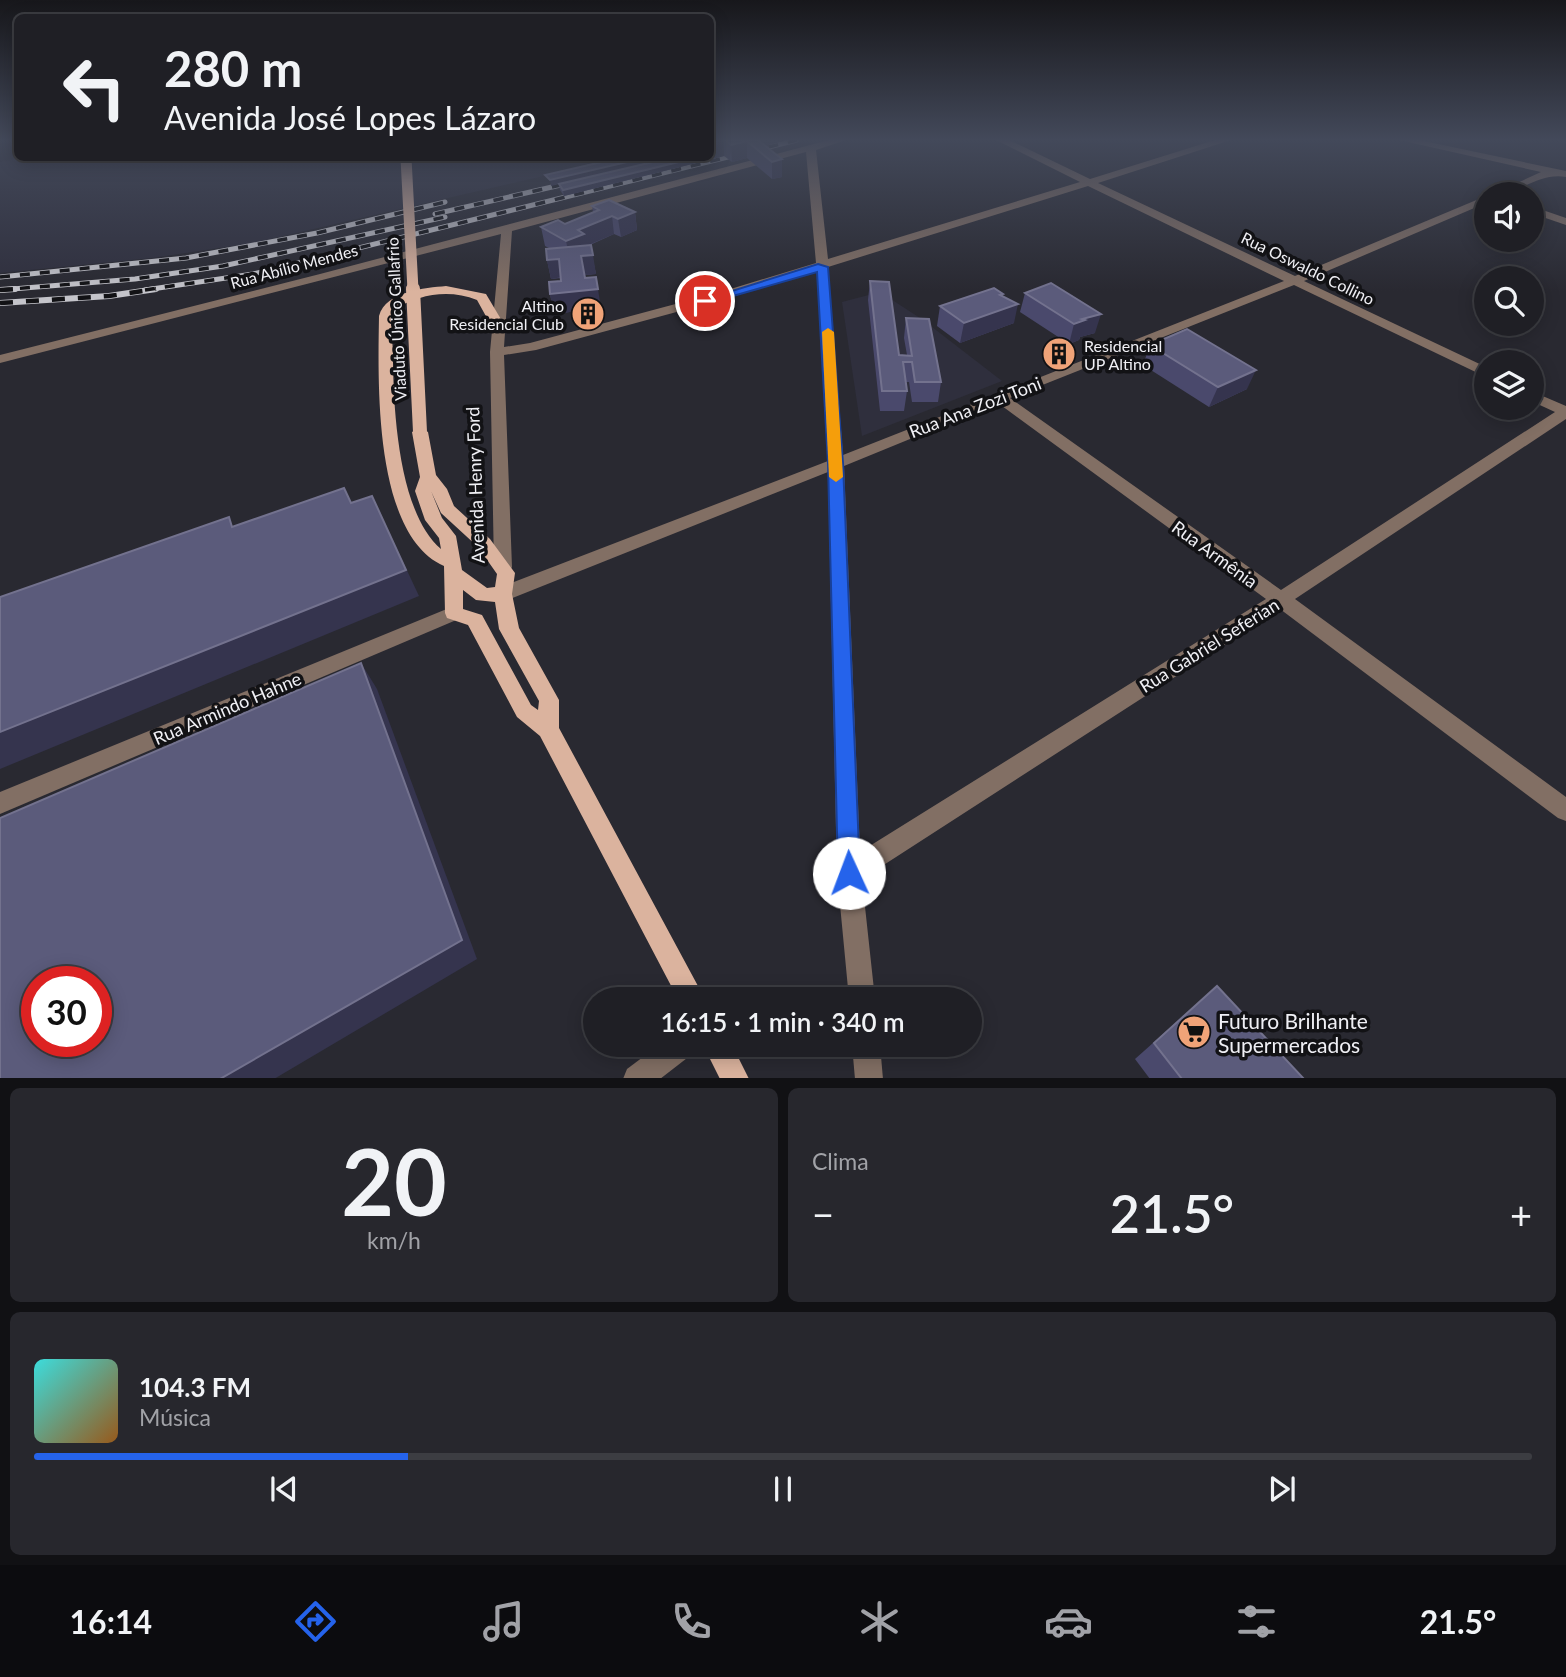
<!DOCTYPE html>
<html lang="pt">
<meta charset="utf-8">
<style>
:root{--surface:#1f1f25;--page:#27272d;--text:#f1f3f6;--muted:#a1a2a7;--line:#3c3d42;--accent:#2563eb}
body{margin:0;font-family:Lato,sans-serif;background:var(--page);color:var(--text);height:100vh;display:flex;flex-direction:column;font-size:26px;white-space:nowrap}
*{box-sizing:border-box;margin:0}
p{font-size:23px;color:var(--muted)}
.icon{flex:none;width:38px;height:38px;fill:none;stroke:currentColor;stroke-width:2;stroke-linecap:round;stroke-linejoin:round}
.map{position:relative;height:1078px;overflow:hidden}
.drawer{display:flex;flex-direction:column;gap:10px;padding:10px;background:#111114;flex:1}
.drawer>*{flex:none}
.top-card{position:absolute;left:14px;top:14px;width:700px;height:147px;border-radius:10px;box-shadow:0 4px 18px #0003,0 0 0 2px var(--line);background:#1f1f25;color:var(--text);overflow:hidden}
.fabs{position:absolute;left:1474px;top:182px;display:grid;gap:14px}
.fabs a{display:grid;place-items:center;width:70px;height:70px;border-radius:50%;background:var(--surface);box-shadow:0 4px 18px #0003,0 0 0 2px var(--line);font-size:35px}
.speed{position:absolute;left:21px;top:966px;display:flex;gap:14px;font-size:35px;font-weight:700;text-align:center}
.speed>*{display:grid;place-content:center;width:91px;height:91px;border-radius:50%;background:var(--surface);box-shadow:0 4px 18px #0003,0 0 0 2px var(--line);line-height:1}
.speed .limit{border:10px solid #d22;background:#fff;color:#111}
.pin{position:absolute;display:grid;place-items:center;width:60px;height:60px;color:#fff;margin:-30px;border:4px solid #fff;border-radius:50%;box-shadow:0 2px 7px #0007}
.me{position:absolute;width:77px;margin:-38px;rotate:358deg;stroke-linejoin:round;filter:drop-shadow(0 0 5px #0008)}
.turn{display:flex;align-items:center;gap:24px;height:147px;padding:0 35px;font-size:32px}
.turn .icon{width:91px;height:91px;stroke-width:2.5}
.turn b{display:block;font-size:49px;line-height:60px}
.big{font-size:52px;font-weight:600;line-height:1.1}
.drawer .card{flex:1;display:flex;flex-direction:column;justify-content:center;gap:10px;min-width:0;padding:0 24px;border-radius:10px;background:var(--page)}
.drawer .dial{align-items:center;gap:0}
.dial b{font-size:91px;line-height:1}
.song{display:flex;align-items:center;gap:21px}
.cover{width:84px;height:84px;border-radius:10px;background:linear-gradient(135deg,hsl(180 70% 55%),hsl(30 70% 35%))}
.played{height:7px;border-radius:4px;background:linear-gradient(90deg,var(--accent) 25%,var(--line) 25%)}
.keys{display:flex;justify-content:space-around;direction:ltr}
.heat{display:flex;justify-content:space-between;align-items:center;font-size:38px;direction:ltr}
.drawer .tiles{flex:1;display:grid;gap:10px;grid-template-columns:1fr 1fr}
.card:last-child{grid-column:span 2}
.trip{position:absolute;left:583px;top:987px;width:399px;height:70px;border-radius:35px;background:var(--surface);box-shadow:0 4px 18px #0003,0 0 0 2px var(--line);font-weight:600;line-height:70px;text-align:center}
.menu{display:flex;height:112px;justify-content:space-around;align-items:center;background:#0c0c0f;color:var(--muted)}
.menu .icon{width:49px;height:49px}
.menu .on{color:var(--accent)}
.menu b{font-size:32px;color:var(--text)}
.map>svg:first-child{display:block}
.built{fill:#2f2f3d}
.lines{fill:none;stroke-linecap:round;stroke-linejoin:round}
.minor{fill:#826f64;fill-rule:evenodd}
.major{fill:#dbb39e;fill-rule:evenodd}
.rail-far1-casing{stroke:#c4c4ca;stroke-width:5}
.rail-casing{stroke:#c4c4ca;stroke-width:6}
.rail-far1{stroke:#121215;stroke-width:3.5;stroke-dasharray:10;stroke-linecap:butt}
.rail{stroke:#121215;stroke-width:4.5;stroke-dasharray:13;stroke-linecap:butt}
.major-bridge-far1{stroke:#dbb39e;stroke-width:11}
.major-bridge{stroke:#dbb39e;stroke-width:14}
.wall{fill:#4a496c}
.shaded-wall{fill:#35344e}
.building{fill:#5b5b7b;stroke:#73728e;stroke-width:2;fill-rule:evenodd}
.route{fill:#2563eb;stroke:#184099;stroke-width:2}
.slow{fill:#f59e0b}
.labels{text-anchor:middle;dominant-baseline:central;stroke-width:7;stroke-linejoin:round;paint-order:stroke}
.far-street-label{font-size:16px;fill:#f0f0f5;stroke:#121215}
.far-poi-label{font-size:16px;fill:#f0f0f5;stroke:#121215;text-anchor:end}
.street-label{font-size:18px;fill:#f0f0f5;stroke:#121215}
.near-poi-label{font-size:21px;fill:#f0f0f5;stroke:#121215;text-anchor:start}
</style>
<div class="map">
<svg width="1566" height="1079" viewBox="0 0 1566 1079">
<rect width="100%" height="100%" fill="#292931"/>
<g class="built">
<path d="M22,158H622L253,243L152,258L0,273V162Z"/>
<path d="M880,292L923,320L1002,381L862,436L842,302Z"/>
</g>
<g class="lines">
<g class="minor">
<path d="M829,140H846L816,150L828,259L1080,182L996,140H1009L1090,179L1215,140H1231L1098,183L1295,276L1486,196V203L1304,281L1486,367V377L1294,285L1010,398L1281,590L1555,412L1531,401V391L1566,406V419L1295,599L1566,797V821L1558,818L1280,609L862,879L875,999H849L837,873L828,472L510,599H496L494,594L496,589L828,461L817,270L732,297L536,350L504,355L512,567L509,572H497L494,567L490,352L501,234L0,363V355L320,274ZM806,152L816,263L724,291L530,343L504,347L512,231ZM1088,186L1284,281L843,455L828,267ZM998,403L1266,599L860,852L844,466Z"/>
<path d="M1399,140H1419L1566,171V177C1540,172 1519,194 1493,194L1541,172Z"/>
<path d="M1531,206L1566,218V225L1531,213Z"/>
<path d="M454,606L461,608L463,613L461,618L0,814V792Z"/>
<path d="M659,1045H695L691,1055L660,1079H623L627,1069Z"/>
<path d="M852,1045H880L883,1079H855Z"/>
</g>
<g class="major">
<path d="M446,286L486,294L505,326L503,329H493L477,300C449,289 419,294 394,310C391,324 392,339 393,353C393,406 398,513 441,549L439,538L425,520L415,491L420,477L412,432L420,427L428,432L436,475L447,489L454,506L490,539L515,573L512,594L519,628L559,700V728L705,999H678L540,736L517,717L468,625L447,618L445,613L444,566C373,535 378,381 379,316C386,291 425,288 446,286ZM431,491L441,513L478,547L497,574L495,587L487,588L462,570L456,536L442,518ZM463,590L476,600L495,602L499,629L539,701L538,710L531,705L482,615L463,609Z"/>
<path d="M703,1045H732L749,1079H720Z"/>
</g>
<defs>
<g id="rail-far1">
<path d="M435,214L578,181"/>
<path d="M0,277L186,258L317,233L445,202"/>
<path d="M0,290L135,279L223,266L445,217"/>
<path d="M145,290L253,274L797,140"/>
</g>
<g id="rail">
<path d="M0,290L15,289"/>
<path d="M0,303L109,296L156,289"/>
</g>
</defs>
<use href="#rail-far1" class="rail-far1-casing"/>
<use href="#rail" class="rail-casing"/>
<use href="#rail-far1" class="rail-far1"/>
<use href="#rail" class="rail"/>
<path class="major-bridge-far1" d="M406,158L413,290"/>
<path class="major-bridge" d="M413,289L420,432"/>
</g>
<g class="wall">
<path d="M710,140H787L768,145V148L782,177L772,179L747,158L732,162L724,156L564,196L560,190L559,184L710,158Z"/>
<path d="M592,206L635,212L637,230L621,237L614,234L590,245L596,274L585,275V278L601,308L596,309L597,315L580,319L577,311L554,314L550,294L561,281V278L551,279L547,260L551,249L545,246L541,227L565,224L593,212Z"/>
<path d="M870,281L899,355H907L904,338L906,318L941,382L938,402H912L909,382H905L907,391L904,411H880L868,300Z"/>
<path d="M1025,293L1095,333L1080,337L1079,340L1069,344L1020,312Z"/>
<path d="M1002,296L1014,323L960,343L937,326L940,306Z"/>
<path d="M1150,345L1247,389L1209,407L1143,365Z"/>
<path d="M1049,347L1070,354L1057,360L1048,353Z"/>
<path d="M1217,986L1304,1079H1150L1135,1059Z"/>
</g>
<g class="shaded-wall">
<path d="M719,140H724V156L564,196L563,190L695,158H710V142Z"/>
<path d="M756,140H787L768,145V152Z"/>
<path d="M747,141V158L732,162L731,145Z"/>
<path d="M644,158H668L551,186L550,180Z"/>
<path d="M782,159V177L772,179V162Z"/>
<path d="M635,212L637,230L621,237L618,219Z"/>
<path d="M612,216L614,234L586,246L570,260L566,241L578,230Z"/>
<path d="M593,255L596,274L585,275L587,290L596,277L601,308L596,309L597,315L580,319L578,313L596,309L554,314L550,294L581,256Z"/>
<path d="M559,259L562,277L551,279L547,260Z"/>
<path d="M1003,294L999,311L1018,304L1014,323L960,343L964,323Z"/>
<path d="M1101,314L1095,333L1080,337L1079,340L1069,344L1074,324L1082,319Z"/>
<path d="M1072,348L1070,354L1057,360L1058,353Z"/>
<path d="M1256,370L1247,389L1209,407L1218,387Z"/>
<path d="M372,496L419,596L0,769V732Z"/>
<path d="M361,663L377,689L477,959L274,1079H220Z"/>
</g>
<g class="building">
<path d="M725,140H758L782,159L772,162L747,141L731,145Z"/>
<path d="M619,158H644L550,180L545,175Z"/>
<path d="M670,158H695L563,190L559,184Z"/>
<path d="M609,200L635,212L618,219L612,216L578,230L584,234L566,241L541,227L558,220L565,224L599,210L592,206Z"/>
<path d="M591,245L593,255L581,256L585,278L596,277L598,289L550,294L549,282L561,281L559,259L547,260L546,249Z"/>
<path d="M870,281L889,282L899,355L912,356L906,318L929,319L941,382H915L912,362H903L907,391H882Z"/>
<path d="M1051,283L1101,314L1082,319L1085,320L1074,324L1025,293Z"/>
<path d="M994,288L1003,294L1000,295L1018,304L964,323L940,306Z"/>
<path d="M595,304L596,309L578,313L577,307Z"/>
<path d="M1187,329L1256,370L1218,387L1150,345Z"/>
<path d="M1063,342L1072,348L1058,353L1049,347Z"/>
<path d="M344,488L351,503L372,496L406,570L0,732V597L229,517L232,527Z"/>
<path d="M361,663L462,940L220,1079H0V818ZM37,982H96V1041H37Z"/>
<path d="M1217,986L1304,1079H1182L1154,1043Z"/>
</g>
<linearGradient id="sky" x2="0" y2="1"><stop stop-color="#17171b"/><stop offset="0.48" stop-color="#43495a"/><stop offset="1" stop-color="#43495a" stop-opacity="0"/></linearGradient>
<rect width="1566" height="291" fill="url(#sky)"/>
<path class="route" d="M818,264L828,267L843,463L860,873L857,881L849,884L841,881L838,873L828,463L817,272L705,304L700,301Z"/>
<path class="slow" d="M828,328L834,332L843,477L836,482L829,477L822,332Z"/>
<defs>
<symbol id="building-disc" viewBox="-11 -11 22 22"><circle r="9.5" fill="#f0a378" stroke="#121215"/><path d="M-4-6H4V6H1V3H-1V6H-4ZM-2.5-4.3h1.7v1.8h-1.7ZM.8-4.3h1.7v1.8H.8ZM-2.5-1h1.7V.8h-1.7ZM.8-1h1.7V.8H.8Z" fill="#111"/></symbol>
<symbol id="supermarket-disc" viewBox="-11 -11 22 22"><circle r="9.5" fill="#f0a378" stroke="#121215"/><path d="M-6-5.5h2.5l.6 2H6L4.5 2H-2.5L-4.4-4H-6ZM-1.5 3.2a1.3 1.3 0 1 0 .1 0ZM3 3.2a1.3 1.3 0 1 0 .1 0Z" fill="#111"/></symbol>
</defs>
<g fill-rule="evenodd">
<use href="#building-disc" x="569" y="295" width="38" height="38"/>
<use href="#building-disc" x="1040" y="335" width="38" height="38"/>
<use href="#supermarket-disc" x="1175" y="1013" width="38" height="38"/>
</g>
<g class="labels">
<g class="far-street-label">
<text transform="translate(294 266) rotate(-15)">Rua Abílio Mendes</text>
<text transform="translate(1308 268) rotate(26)">Rua Oswaldo Collino</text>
<text transform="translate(396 319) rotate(-93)">Viaduto Único Gallafrio</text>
</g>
<g class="far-poi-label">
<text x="564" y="305">Altino<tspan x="564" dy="18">Residencial Club</tspan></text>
<text x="1084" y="345" text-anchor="start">Residencial<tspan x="1084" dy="18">UP Altino</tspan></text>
</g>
<g class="street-label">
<text transform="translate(975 407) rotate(-21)">Rua Ana Zozi Toni</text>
<text transform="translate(475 485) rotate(-92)">Avenida Henry Ford</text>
<text transform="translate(1215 554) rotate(36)">Rua Armênia</text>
<text transform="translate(1209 645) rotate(-32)">Rua Gabriel Seferian</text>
<text transform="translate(227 708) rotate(-23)">Rua Armindo Hahne</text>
</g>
<g class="near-poi-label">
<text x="1218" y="1020">Futuro Brilhante<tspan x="1218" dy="24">Supermercados</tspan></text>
</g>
</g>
</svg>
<div class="fabs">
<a><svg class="icon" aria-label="sound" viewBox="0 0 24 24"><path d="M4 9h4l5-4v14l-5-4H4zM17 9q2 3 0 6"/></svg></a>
<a><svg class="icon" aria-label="search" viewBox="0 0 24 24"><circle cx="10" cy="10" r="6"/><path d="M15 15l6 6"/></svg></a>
<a><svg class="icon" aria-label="layers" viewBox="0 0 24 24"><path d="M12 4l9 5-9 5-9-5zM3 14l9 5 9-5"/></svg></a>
</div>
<div class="speed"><div class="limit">30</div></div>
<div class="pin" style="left:705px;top:301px;background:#d93025"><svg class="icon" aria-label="arrive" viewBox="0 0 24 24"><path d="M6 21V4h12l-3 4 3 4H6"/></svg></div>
<svg class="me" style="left:849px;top:873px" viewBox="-20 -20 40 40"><circle r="19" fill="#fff"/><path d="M0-13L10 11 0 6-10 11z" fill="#2563eb"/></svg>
<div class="trip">16:15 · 1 min · 340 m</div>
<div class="top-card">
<div class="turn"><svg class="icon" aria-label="left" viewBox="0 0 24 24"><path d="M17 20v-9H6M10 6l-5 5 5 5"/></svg><div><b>280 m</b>Avenida José Lopes Lázaro</div></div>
</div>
</div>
<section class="drawer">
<div class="tiles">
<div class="card dial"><b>20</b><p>km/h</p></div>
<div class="card"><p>Clima</p>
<div class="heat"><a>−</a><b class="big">21.5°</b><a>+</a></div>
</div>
<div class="card">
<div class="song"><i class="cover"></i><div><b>104.3 FM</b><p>Música</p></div></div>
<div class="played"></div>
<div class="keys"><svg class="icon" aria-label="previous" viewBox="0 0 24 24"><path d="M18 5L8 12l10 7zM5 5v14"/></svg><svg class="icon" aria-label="pause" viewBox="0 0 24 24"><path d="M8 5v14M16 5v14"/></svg><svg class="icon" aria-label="next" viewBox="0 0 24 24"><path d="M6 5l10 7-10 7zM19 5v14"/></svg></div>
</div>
</div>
</section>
<nav class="menu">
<b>16:14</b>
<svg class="icon on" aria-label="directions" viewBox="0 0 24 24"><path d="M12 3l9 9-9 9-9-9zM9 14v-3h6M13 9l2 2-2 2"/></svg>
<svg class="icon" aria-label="music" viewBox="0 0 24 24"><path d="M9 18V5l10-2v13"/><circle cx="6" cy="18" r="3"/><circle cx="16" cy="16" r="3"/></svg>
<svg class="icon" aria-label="phone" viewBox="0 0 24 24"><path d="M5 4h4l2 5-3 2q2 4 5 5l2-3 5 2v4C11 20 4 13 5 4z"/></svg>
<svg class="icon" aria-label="climate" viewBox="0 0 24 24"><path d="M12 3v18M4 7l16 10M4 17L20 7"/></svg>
<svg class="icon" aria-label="car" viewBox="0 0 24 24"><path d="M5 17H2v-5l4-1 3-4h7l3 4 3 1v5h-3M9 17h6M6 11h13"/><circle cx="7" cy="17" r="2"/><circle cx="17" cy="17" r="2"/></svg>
<svg class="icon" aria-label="filters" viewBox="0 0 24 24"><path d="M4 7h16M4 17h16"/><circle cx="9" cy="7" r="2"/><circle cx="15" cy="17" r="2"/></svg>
<b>21.5°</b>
</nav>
